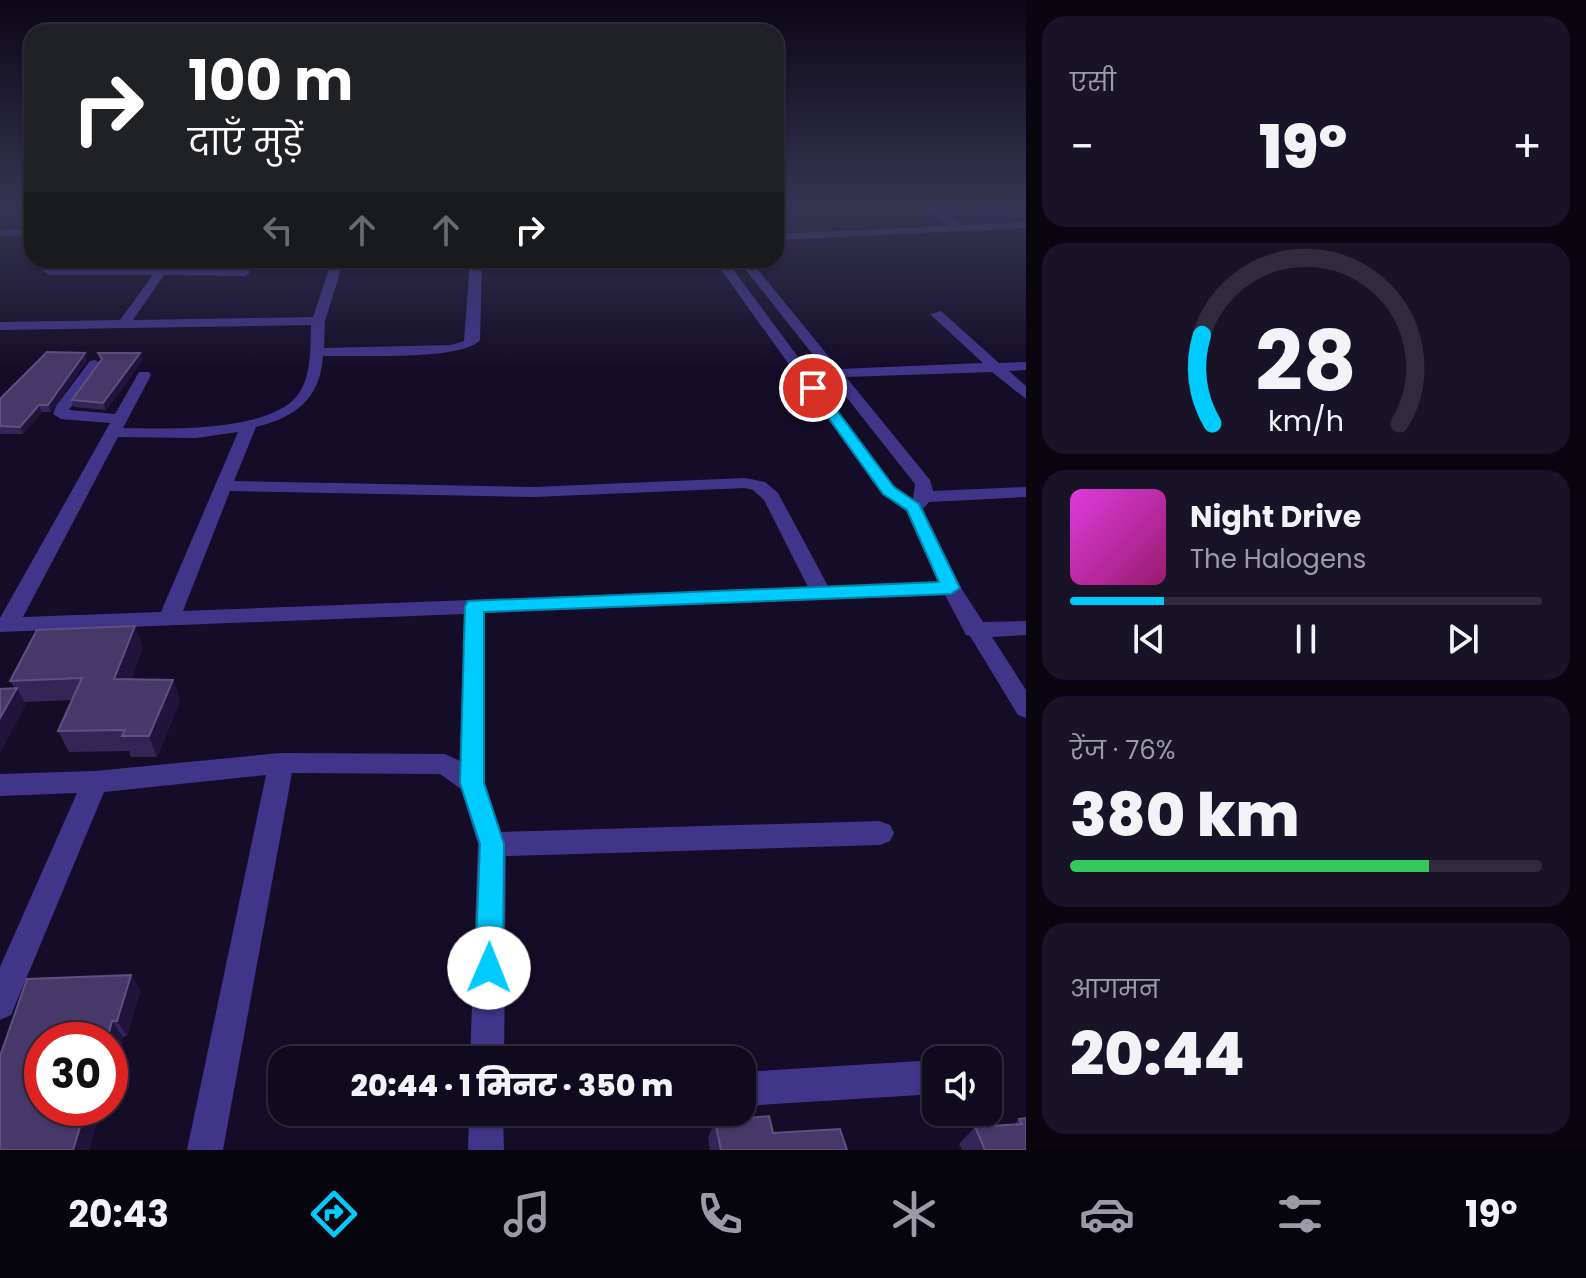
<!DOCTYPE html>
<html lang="hi">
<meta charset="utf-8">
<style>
:root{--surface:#100a1e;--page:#191327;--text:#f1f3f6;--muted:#9c9aa4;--line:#302b3c;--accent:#00cbff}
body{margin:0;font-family:Poppins,"Noto Sans Devanagari",sans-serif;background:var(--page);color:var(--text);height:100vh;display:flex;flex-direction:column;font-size:30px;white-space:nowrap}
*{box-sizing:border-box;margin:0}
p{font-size:26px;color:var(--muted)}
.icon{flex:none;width:44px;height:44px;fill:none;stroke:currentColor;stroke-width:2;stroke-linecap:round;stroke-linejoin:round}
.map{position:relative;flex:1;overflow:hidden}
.side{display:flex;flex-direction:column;gap:16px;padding:16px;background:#090610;width:560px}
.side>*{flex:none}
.guide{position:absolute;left:24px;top:24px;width:760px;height:244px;border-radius:24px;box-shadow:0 2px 6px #0004,0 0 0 2px var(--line);background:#202124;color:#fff;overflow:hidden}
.buttons{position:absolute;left:922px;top:1046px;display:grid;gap:16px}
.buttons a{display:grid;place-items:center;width:80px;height:80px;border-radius:16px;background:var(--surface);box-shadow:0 2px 6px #0004,0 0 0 2px var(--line);font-size:40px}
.speed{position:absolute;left:24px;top:1022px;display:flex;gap:16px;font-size:40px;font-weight:700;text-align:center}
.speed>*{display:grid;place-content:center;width:104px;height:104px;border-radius:50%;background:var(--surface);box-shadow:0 2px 6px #0004,0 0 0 2px var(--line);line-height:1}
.speed .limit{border:12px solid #d22;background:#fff;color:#111}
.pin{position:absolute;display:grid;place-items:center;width:68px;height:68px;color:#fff;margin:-34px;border:4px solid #fff;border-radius:50%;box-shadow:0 2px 8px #0007}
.me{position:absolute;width:88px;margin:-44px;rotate:1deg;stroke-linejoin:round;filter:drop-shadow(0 0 6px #0008)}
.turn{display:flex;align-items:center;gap:28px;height:168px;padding:0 32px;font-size:36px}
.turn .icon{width:104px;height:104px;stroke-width:2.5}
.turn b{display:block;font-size:56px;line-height:68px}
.lanes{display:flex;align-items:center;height:76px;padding:0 32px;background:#0003;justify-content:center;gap:40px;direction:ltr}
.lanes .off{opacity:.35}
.big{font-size:60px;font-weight:800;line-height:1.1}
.side .widget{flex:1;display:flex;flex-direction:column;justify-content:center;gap:12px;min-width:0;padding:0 28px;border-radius:24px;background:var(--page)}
.side .dial{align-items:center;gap:0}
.dial svg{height:208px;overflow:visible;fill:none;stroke:var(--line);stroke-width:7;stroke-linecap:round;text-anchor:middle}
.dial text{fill:var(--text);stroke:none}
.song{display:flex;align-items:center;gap:24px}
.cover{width:96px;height:96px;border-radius:12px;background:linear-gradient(135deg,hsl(300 70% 55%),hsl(320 70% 35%))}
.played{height:8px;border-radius:4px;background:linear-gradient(90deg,var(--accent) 20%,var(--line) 20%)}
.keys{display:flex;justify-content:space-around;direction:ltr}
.heat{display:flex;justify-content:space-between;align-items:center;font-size:44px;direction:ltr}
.charge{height:12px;border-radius:6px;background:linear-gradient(90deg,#34c759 76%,var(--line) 0)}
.trip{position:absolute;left:268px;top:1046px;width:488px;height:80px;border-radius:24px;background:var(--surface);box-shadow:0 2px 6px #0004,0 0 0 2px var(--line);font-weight:800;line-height:80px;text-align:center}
.dock{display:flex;height:128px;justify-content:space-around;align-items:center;background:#06040c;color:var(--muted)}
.dock .icon{width:56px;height:56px}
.dock .selected{color:var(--accent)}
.dock b{font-size:36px;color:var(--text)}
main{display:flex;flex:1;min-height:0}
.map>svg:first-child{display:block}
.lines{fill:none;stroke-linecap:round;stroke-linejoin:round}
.minor{fill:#41358a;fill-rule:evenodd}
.wall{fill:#342557}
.shaded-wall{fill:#20143c}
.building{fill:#463869;stroke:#5e5080;stroke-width:2}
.route{fill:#00cbff;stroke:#0084a6;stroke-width:2}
</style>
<main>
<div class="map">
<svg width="1026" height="1150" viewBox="0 0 1026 1150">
<rect width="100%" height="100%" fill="#150d28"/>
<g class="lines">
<g class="minor">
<path d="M926,208H938L962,225L1026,222V228L776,240V234L949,226Z"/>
<path d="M32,229V235L0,236V230Z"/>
<path d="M165,260L173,263L169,268H245L251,272L245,276L164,275L133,320L313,317L332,260H344L325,321L324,348L451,345L464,341L470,260H482L480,340C463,361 354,355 323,356C320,399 296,417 256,427L234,481L534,487L745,478L765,482L778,493L828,586L938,582L906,511L882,494L714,260H726L894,486L913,499L915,484L738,260H750L839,369L983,363L930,314L941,311L999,363L1026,362V370L1009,371L1026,386V399L992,372L846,377L930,480L933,491L1026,487V497L929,502L923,509L961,588L983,622L1026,621V635L992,637L1026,690V718L1018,715L970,636L966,635L945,595L485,613V783L501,832L880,821L890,825L894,833L890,841L880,845L506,856L504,1060H470L478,844L461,789L440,774L292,773L223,1150H187L266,775L104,792L11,1015L0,1020V967L77,793L0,796V774L95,771L281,753L445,754L460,761L464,614L0,632V618L110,423L61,419L53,414L56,406L90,361L95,360L102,364L69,410L115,414L139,372H149L151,375L123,428C166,429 268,432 297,396C312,377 310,348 311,325L0,330V322L120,320L153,275H49L43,271L45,269L158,268ZM238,432L161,612L23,617L118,437L196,438ZM745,488L753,490L764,500L808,587L183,611L230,491L534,497Z"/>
<path d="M936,1060V1094L742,1106V1072Z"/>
<path d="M469,1112H503L504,1150H468Z"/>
</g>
</g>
<g class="wall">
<path d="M85,353L87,360L51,412H42L23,434H0V399Z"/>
<path d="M98,353L143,360L106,410L74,407L72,400L101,360Z"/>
<path d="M143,647L131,679L173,680L180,701L157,757H131L129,751L69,752L58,731L72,700L24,702L26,705L10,681Z"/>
<path d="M131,975L140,991L127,1036L123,1037L110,1086V1040H42V1108H101L89,1150H0V1056L27,979Z"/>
<path d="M1026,1118V1150H962L959,1144L975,1127L1013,1125L1019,1119Z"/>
<path d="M715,1121L773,1133L847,1150H710L708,1138Z"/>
</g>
<g class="shaded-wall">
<path d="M85,353L87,360L51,412L48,405Z"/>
<path d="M140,353L143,360L106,410L103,403Z"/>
<path d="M39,405L42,412L23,434L20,427Z"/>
<path d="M135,626L143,647L123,700L114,679Z"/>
<path d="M173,680L180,701L157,757L149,736Z"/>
<path d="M17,688L26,705L0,753V718Z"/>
<path d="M131,975L140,991L127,1036L117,1021Z"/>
<path d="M112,1021L123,1037L110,1086V1040H107Z"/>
<path d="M86,1108H101L89,1150H73Z"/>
</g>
<g class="building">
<path d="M47,352L85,353L48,405H39L20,427L0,426V399Z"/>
<path d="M98,353H140L103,403L72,400L102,359Z"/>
<path d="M135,626L114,679L173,680L149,736H122L125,730L58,731L82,678L10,681L37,630Z"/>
<path d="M17,688L0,718V689Z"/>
<path d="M131,975L117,1021H112L107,1040H42V1108H86L73,1150H0V1056L27,979Z"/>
<path d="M769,1116L773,1133L840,1129L847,1150H721L715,1121Z"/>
<path d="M1026,1118V1150H985L975,1127L1022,1124L1019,1119Z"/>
</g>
<linearGradient id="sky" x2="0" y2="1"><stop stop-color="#0c0716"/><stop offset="0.56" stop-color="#353553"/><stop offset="1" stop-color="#353553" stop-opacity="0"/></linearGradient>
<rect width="1026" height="369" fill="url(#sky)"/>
<path class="route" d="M809,385H818L894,487L919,504L960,588L951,594L484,612V783L504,844L503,968L499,977L489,981L479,977L475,968L480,844L460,783L465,606L468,601L939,582L907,510L883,494L807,388Z"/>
</svg>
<div class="buttons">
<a><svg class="icon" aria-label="sound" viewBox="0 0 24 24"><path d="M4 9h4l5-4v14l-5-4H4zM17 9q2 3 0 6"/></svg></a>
</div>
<div class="speed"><div class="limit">30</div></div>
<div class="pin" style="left:813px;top:388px;background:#d93025"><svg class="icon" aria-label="arrive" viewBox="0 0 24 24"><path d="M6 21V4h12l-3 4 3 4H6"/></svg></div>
<svg class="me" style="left:489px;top:968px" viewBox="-20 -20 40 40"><circle r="19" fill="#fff"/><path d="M0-13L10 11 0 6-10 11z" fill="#00cbff"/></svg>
<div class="trip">20:44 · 1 मिनट · 350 m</div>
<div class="guide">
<div class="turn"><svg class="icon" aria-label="right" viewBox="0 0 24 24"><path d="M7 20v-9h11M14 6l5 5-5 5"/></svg><div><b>100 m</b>दाएँ मुड़ें</div></div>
<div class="lanes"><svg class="icon off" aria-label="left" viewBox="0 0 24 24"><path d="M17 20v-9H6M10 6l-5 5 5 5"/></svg><svg class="icon off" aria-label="ahead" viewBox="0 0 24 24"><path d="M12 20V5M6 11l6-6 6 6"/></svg><svg class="icon off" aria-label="ahead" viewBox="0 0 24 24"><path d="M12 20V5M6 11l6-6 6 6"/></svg><svg class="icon" aria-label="right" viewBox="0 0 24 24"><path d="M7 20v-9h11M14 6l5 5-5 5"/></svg></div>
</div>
</div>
<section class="side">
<div class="widget"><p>एसी</p>
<div class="heat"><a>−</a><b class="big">19°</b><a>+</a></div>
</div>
<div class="widget dial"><svg viewBox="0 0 100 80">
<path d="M14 69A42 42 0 1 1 86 69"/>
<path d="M14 69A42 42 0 0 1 10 35" stroke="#00cbff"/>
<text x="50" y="56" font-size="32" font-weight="700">28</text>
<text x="50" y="72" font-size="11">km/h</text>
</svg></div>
<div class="widget">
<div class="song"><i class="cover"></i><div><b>Night Drive</b><p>The Halogens</p></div></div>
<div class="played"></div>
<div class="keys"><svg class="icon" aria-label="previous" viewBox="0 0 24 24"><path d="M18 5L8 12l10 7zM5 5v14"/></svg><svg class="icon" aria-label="pause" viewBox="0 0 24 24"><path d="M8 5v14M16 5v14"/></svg><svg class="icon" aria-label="next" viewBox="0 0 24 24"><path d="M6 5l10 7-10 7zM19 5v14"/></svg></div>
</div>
<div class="widget"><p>रेंज · 76%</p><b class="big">380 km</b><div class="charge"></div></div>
<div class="widget"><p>आगमन</p><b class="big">20:44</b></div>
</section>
</main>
<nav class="dock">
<b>20:43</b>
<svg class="icon selected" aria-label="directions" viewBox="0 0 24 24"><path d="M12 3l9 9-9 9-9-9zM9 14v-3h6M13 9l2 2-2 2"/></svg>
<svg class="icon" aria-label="music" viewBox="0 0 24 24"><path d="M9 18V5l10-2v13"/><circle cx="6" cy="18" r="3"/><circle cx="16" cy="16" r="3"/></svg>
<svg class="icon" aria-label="phone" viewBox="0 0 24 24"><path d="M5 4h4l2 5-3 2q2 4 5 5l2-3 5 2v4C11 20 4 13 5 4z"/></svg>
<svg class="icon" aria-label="climate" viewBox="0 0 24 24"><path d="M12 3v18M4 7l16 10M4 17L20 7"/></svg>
<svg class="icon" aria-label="car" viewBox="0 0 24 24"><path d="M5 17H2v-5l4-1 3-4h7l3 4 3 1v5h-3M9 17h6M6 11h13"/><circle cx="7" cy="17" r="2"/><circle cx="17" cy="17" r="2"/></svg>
<svg class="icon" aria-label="filters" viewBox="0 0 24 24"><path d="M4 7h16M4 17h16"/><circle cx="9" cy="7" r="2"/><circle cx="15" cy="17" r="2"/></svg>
<b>19°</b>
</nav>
